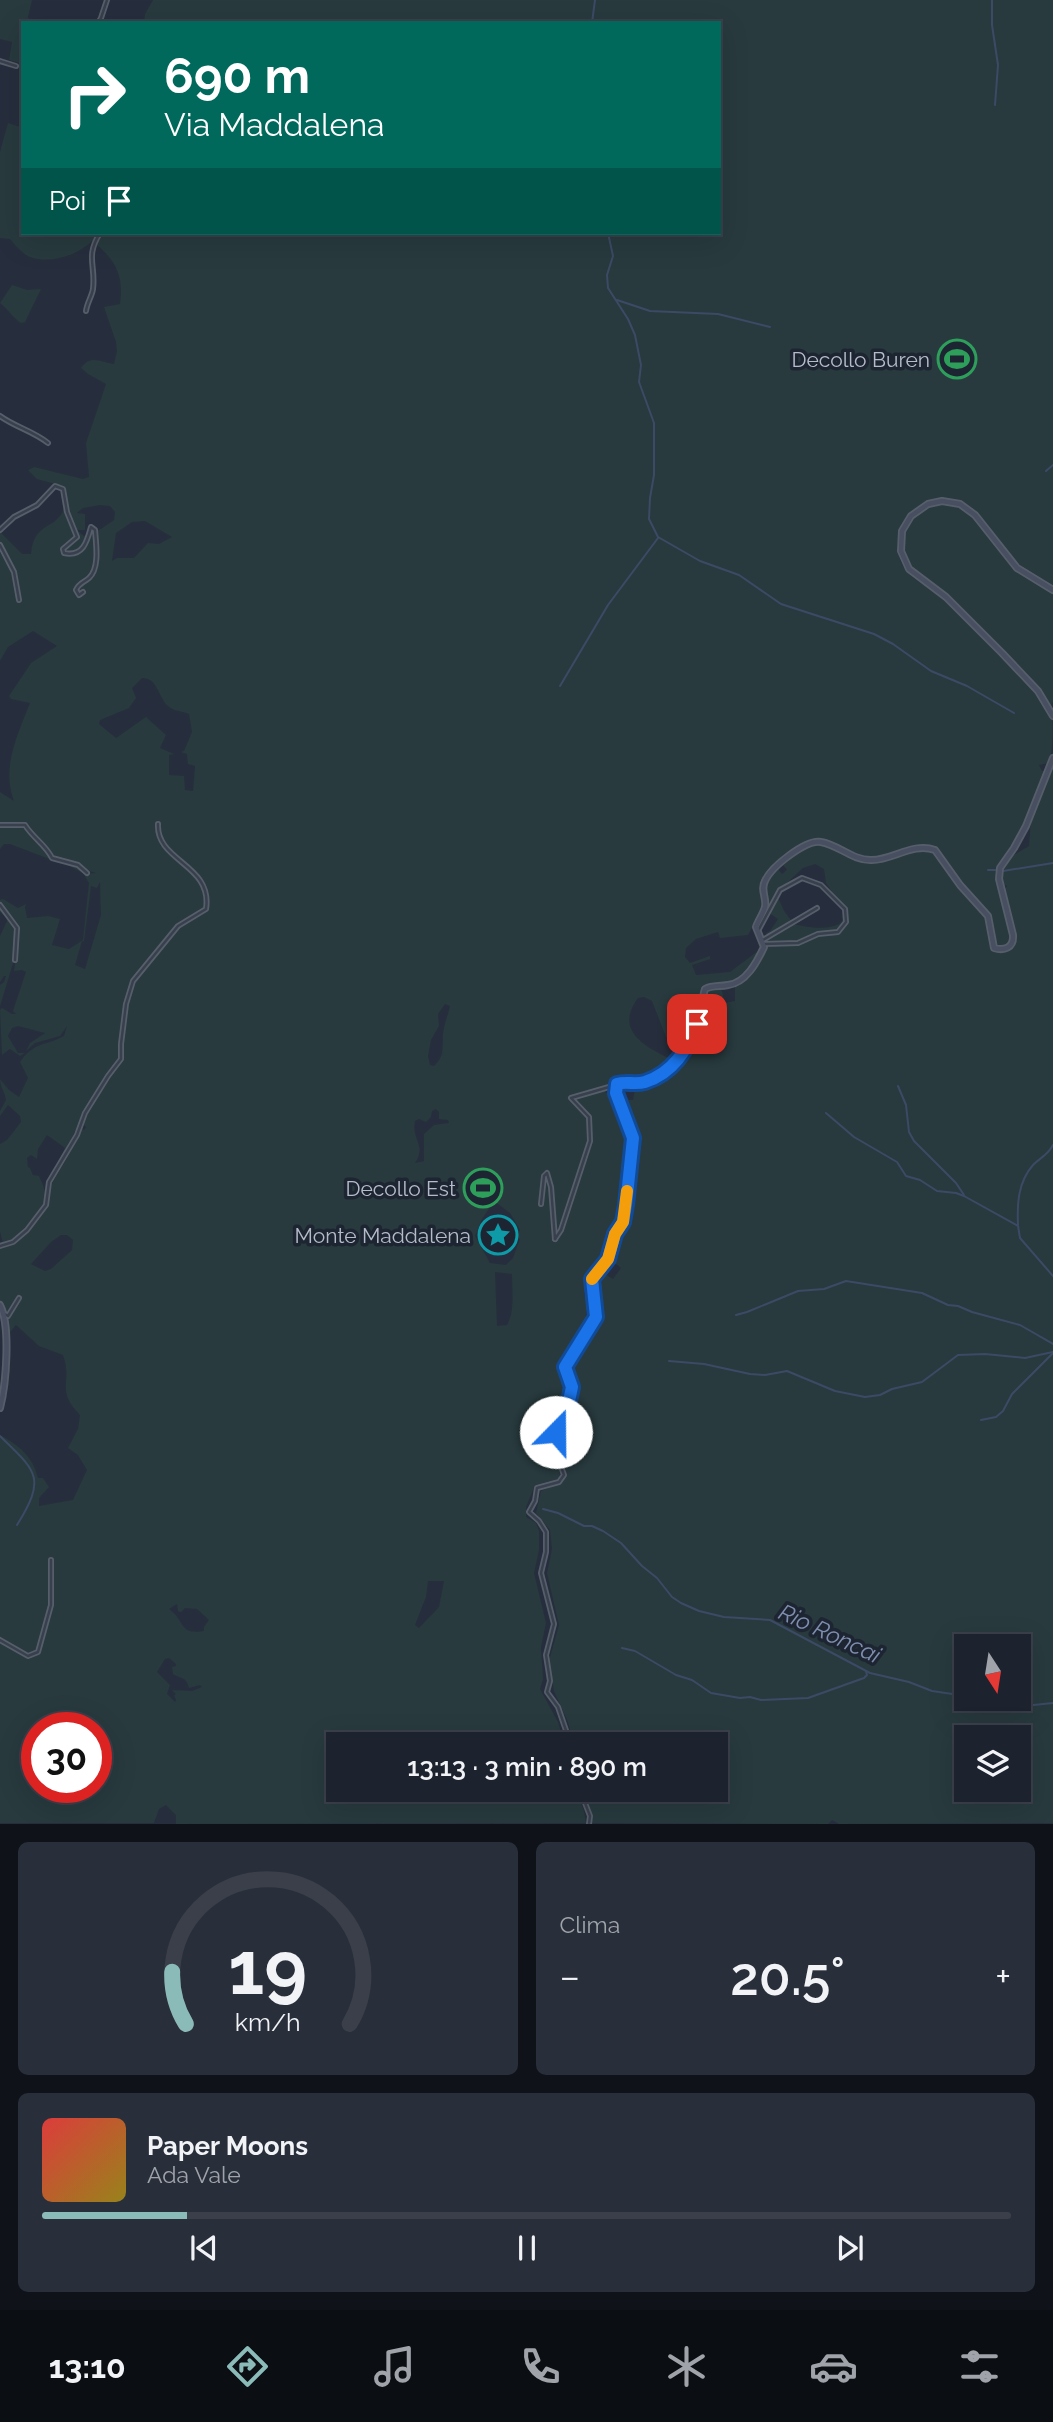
<!DOCTYPE html>
<html lang="it">
<meta charset="utf-8">
<style>
:root{--surface:#1c222e;--page:#292f3a;--text:#f1f3f6;--muted:#a0a4aa;--line:#3a3f4a;--accent:#8bbbb9}
body{margin:0;font-family:Raleway,sans-serif;background:var(--page);color:var(--text);height:100vh;display:flex;flex-direction:column;font-size:26px;white-space:nowrap}
*{box-sizing:border-box;margin:0}
p{font-size:23px;color:var(--muted)}
.icon{flex:none;width:38px;height:38px;fill:none;stroke:currentColor;stroke-width:2;stroke-linecap:round;stroke-linejoin:round}
.map{position:relative;height:1824px;overflow:hidden}
.sheet{display:flex;flex-direction:column;gap:18px;padding:18px;background:#0f1319;flex:1}
.sheet>*{flex:none}
.banner{position:absolute;left:21px;top:21px;width:700px;height:214px;border-radius:0px;box-shadow:0 7px 28px #0002,0 0 0 2px var(--line);background:#00695c;color:#fff;overflow:hidden}
.needle{width:46px;rotate:168deg}
.fabs{position:absolute;left:954px;top:1634px;display:grid;gap:14px}
.fabs a{display:grid;place-items:center;width:77px;height:77px;border-radius:0px;background:var(--surface);box-shadow:0 7px 28px #0002,0 0 0 2px var(--line);font-size:35px}
.speed{position:absolute;left:21px;top:1712px;display:flex;gap:14px;font-size:35px;font-weight:700;text-align:center}
.speed>*{display:grid;place-content:center;width:91px;height:91px;border-radius:50%;background:var(--surface);box-shadow:0 7px 28px #0002,0 0 0 2px var(--line);line-height:1}
.speed .limit{border:10px solid #d22;background:#fff;color:#111}
.pin{position:absolute;display:grid;place-items:center;width:60px;height:60px;color:#fff;margin:-30px;border-radius:14px;box-shadow:0 4px 10px #0006}
.me{position:absolute;width:77px;margin:-38px;rotate:22deg;stroke-linejoin:round;filter:drop-shadow(0 0 5px #0008)}
.turn{display:flex;align-items:center;gap:24px;height:147px;padding:0 28px;font-size:32px}
.turn .icon{width:91px;height:91px;stroke-width:2.5}
.turn b{display:block;font-size:49px;line-height:60px}
.then{display:flex;align-items:center;height:66px;padding:0 28px;background:#0003;gap:14px;font-size:26px}
.big{font-size:52px;font-weight:600;line-height:1.1}
.sheet .widget{flex:1;display:flex;flex-direction:column;justify-content:center;gap:10px;min-width:0;padding:0 24px;border-radius:10px;background:var(--page)}
.sheet .dial{align-items:center;gap:0}
.dial svg{height:182px;overflow:visible;fill:none;stroke:var(--line);stroke-width:7;stroke-linecap:round;text-anchor:middle}
.dial text{fill:var(--text);stroke:none}
.song{display:flex;align-items:center;gap:21px}
.cover{width:84px;height:84px;border-radius:10px;background:linear-gradient(135deg,hsl(0 70% 55%),hsl(50 70% 35%))}
.played{height:7px;border-radius:4px;background:linear-gradient(90deg,var(--accent) 15%,var(--line) 15%)}
.keys{display:flex;justify-content:space-around;direction:ltr}
.heat{display:flex;justify-content:space-between;align-items:center;font-size:38px;direction:ltr}
.sheet .tiles{flex:1;display:grid;gap:18px;grid-template-columns:1fr 1fr}
.widget:last-child{grid-column:span 2}
.trip{position:absolute;left:326px;top:1732px;width:402px;height:70px;border-radius:0px;background:var(--surface);box-shadow:0 7px 28px #0002,0 0 0 2px var(--line);font-weight:600;line-height:70px;text-align:center}
.tab-bar{display:flex;height:112px;justify-content:space-around;align-items:center;background:#0b0e12;color:var(--muted)}
.tab-bar .icon{width:49px;height:49px}
.tab-bar .active{color:var(--accent)}
.tab-bar b{font-size:32px;color:var(--text)}
.map>svg:first-child{display:block}
.green{fill:#283a3e;fill-rule:evenodd}
.lines{fill:none;stroke-linecap:round;stroke-linejoin:round}
.stream{stroke:#3c4a65;stroke-width:2}
.street-casing{stroke:#575e6b;stroke-width:6}
.secondary-casing{stroke:#575e6b;stroke-width:8}
.street{stroke:#39404d;stroke-width:2.5}
.secondary{stroke:#484f60;stroke-width:4.5}
.route-casing{stroke:#114b97;stroke-width:18}
.route{stroke:#1a73e8;stroke-width:12}
.slow{stroke:#f59e0b;stroke-width:12}
.labels{text-anchor:middle;dominant-baseline:central;stroke-width:7;stroke-linejoin:round;paint-order:stroke}
.poi-label{font-size:21px;fill:#b5bbc8;stroke:#1e2532;text-anchor:end}
.water-label{font-size:23px;font-style:italic;fill:#7e8eae;stroke:#1e2532}
</style>
<div class="map">
<svg width="1053" height="1824" viewBox="0 0 1053 1824">
<rect width="100%" height="100%" fill="#262e3d"/>
<g class="green">
<path d="M0,0H32L28,17L31,23H23V64L9,60L12,42L0,39Z"/>
<path d="M153,0H1053V588C1033,575 1015,564 999,545C989,532 981,513 966,505C927,484 882,527 903,566C911,580 928,586 940,596C956,609 971,626 986,640C1008,662 1041,686 1052,716C1053,730 1053,750 1049,763L1039,765L1042,771H1046C1040,788 1034,807 1025,824C1019,836 999,862 997,872L1008,917L1010,941L1003,947L997,946L993,942V930L989,913L962,884L938,850L932,846L904,849L871,858L818,840L802,844L763,876L761,885L762,908L748,935L720,938L718,932L696,939L686,948L685,957L690,963L710,956V959L692,965L696,975L730,972L763,947L746,973L735,982L704,988C698,1020 689,1061 655,1076C643,1082 637,1083 625,1078L620,1082L603,1089L606,1093L610,1090L614,1092L630,1140L624,1206L622,1219L611,1239L609,1252L584,1293C590,1318 583,1332 570,1353C567,1358 564,1361 562,1367C561,1376 567,1385 566,1393C563,1410 547,1428 549,1444C550,1458 563,1465 559,1479L535,1485L526,1507V1517L536,1523L539,1531V1550L534,1573L546,1623L541,1647L543,1679L540,1689L558,1722L565,1745H338V1790H576L584,1811L586,1823L176,1824V1815L166,1805L159,1809L154,1823H0V1642L18,1653L32,1656L0,1639V1435C19,1445 33,1457 38,1478H43L49,1487L39,1498V1506L73,1500L87,1470L78,1455L68,1448L78,1429L80,1415C55,1390 73,1382 63,1355L39,1346L16,1325L7,1336L5,1311L0,1301V1247C22,1243 36,1224 47,1206L49,1207C44,1195 55,1178 61,1168C68,1158 75,1141 81,1128L84,1130L86,1127L80,1122L54,1171L65,1148L47,1135L38,1149L37,1159L31,1155L27,1158L28,1167L30,1168L33,1175L39,1176C42,1183 46,1190 45,1198C43,1216 20,1240 3,1244L0,1231V1144L7,1140L21,1122L20,1116L8,1105L0,1116V1111L6,1100C5,1092 0,1087 0,1079L9,1090L19,1097L28,1078L20,1062C35,1041 43,1047 64,1036L67,1026L60,1036L35,1043L26,1051L30,1043L45,1033L18,1026L12,1028L8,1036L18,1053H25L20,1056L10,1049L2,1055L0,1010L2,1008L12,1014H16L13,1011L26,972L22,970L14,971L19,929L0,904V900L3,899L18,908L26,904L25,907L27,918L48,916L60,919L52,945L69,949L83,940L89,883L83,873L65,864L76,866L86,874L96,873C81,870 69,857 52,860L10,844H4L0,849V792L14,801C1,767 18,734 30,703L11,699L9,696L31,663L57,646L33,631L8,647L0,661V532L22,554H31C34,523 52,530 62,513C66,506 65,498 65,490L59,485L37,479L28,470L34,467L83,479L89,477L86,443L106,384L88,374L81,368C90,354 101,362 114,364L117,351L116,342L104,307L120,304C124,275 116,260 92,241C77,256 50,264 30,257C24,255 14,244 10,239L0,238V152L8,123L23,128V233H719V23H144L145,14ZM100,505L110,506L115,512L114,520L101,529L84,536L77,530H85V514L77,513L83,508ZM145,521L172,537L159,544L148,543L134,558H117L112,561L116,533L132,522ZM142,678C158,678 158,697 168,706C173,711 182,711 189,714L192,732L184,751L181,752L187,754L188,764L195,766L193,791L185,790L184,776L169,775V755L174,754L160,748L166,735L146,717L116,738L99,724L100,720L129,708L136,698L132,688ZM100,882L101,915L85,969L75,965L82,941H84L91,886L97,888ZM644,997L652,1001L666,1037L680,1045L672,1060C647,1047 613,1032 638,998ZM445,1004L450,1006C448,1015 444,1025 443,1034C442,1048 445,1056 434,1066L430,1065L428,1056L431,1040L439,1026L438,1014ZM436,1109L439,1112V1119L448,1120L449,1123L434,1125L424,1134V1161L415,1163C427,1145 411,1140 415,1121L419,1119L426,1122L431,1117L432,1111ZM494,1201L510,1213L520,1230L517,1237L520,1239L513,1258L506,1265L490,1263L475,1236L482,1219ZM61,1235H67L73,1240L72,1250L51,1269L45,1271L31,1264L51,1242ZM495,1272L512,1274C512,1292 515,1311 507,1325L497,1326ZM428,1581H444L439,1607L419,1628L415,1625L426,1597ZM177,1604L178,1611L181,1612L185,1608L197,1609L209,1620L204,1627V1631C178,1635 186,1621 169,1609ZM169,1658L176,1664V1666L172,1667L173,1674C181,1679 187,1677 189,1688L200,1685L202,1687L192,1691L172,1690L176,1694L174,1695L176,1700L175,1702L167,1694L170,1685L157,1672L165,1659ZM37,1727H96V1787H37Z"/>
<path d="M12,285L27,290L41,289L25,322L21,323C13,318 8,309 0,303Z"/>
<path d="M938,503C976,502 989,540 1011,565C1022,578 1039,584 1053,593V702L1051,705L1053,712C1042,682 1005,653 983,630C970,617 958,602 944,592C932,582 914,575 907,561C894,534 912,510 938,503Z"/>
<path d="M1053,767V1823L839,1824L832,1820L828,1824L592,1823V1817L584,1790H716V1745H574L568,1722L554,1691L549,1661L559,1625L547,1573L552,1549L550,1530L536,1513L541,1491L561,1483L567,1475L555,1439L563,1428L566,1411L575,1395L574,1380L569,1371V1362L599,1319C596,1302 591,1286 602,1272L613,1279L621,1268L611,1260L627,1212L635,1149L630,1123L620,1099L633,1100L636,1085C645,1082 655,1079 663,1075C692,1059 697,1022 705,993L709,989L721,988L725,1003L735,1001V986L751,974L765,950L768,947L783,945V942L768,943L766,940L768,938L766,933L770,931L778,919L766,911C768,891 760,885 778,869L782,874L787,870L783,865C792,858 802,846 814,844C831,841 848,859 865,861C889,864 909,847 933,850L958,886L988,919L991,947C1031,965 1008,907 1004,890L1007,886L1002,883L1001,870L1012,856L1029,846L1031,819ZM815,864L824,869L826,883L844,910C849,934 808,928 794,924L784,911L776,893L803,868ZM966,1647H1018V1699H966ZM966,1738H1018V1790H966Z"/>
<path d="M0,908L16,928L14,960L0,1006V985L4,982L6,976H4L0,982V936L8,919L0,912Z"/>
</g>
<g class="lines">
<g class="stream">
<path d="M992,0V25L998,65L995,105"/>
<path d="M592,23L595,0"/>
<path d="M608,233L613,256L607,275L608,288L628,319L635,335L641,365L639,382L654,423V475L650,498L649,519L658,537L700,561L739,575L781,604L874,634L893,644L931,671L967,686L1014,713"/>
<path d="M617,300L650,311L718,314L770,327"/>
<path d="M1046,471L1053,465"/>
<path d="M560,686L608,605L658,538"/>
<path d="M988,870H997"/>
<path d="M1003,871L1053,863"/>
<path d="M898,1086L906,1105L909,1132L914,1141L956,1183L964,1195"/>
<path d="M826,1113L854,1137L897,1162L906,1176L920,1180L937,1191L956,1193L964,1196L1018,1226L1020,1238L1053,1276"/>
<path d="M1018,1225C1017,1204 1018,1182 1033,1165C1041,1157 1048,1155 1053,1145"/>
<path d="M736,1315L747,1312L798,1291L824,1289L846,1281L922,1293L948,1305L958,1306L972,1312L1020,1325L1053,1344"/>
<path d="M669,1361L704,1364L750,1374L765,1375L787,1371L835,1391L865,1397L880,1395L892,1389L922,1382L958,1355L985,1354L1025,1358L1053,1352"/>
<path d="M981,1420L996,1417L1003,1411L1012,1394L1053,1353"/>
<path d="M0,1436C36,1471 47,1477 17,1525"/>
<path d="M543,1509L558,1513L584,1526H592L603,1531L621,1543L642,1566L657,1578L672,1597L681,1603L699,1611L724,1617L770,1620L870,1673L909,1682L932,1691L966,1696"/>
<path d="M622,1648L635,1651L676,1675L692,1680L711,1693L740,1698L750,1697L761,1700L808,1698L864,1678L867,1675L866,1671"/>
<path d="M1012,1699L1024,1706L1053,1703"/>
</g>
<defs>
<g id="street">
<path d="M98,23L101,18L107,0"/>
<path d="M0,61L16,66"/>
<path d="M86,311C87,303 92,296 93,289C96,265 85,257 100,233"/>
<path d="M0,416C15,427 33,431 48,443"/>
<path d="M0,530L14,517L37,505L55,486L63,489L67,512L77,537L63,549L64,553C83,557 87,542 91,527L95,530C96,544 100,568 89,578C83,583 79,583 76,590L79,595L83,592"/>
<path d="M0,545L14,572L19,600"/>
<path d="M0,825H25C33,838 46,845 52,858L78,865L87,873"/>
<path d="M0,905L17,928L15,960"/>
<path d="M759,929L780,890L802,878L821,885L845,909L846,922L838,932L818,934L798,943L764,944"/>
<path d="M763,940L817,908"/>
<path d="M541,1204L544,1176L547,1173L551,1187L555,1239"/>
<path d="M555,1239L561,1230L590,1141L589,1117L571,1098L616,1085V1093L633,1138L630,1169L623,1222L615,1234L608,1259L592,1282L595,1319L581,1338L565,1367L571,1381V1392L564,1410L561,1426L552,1441L564,1475L559,1482L537,1488L535,1501L529,1512L539,1521L546,1532V1552L541,1573L554,1624L546,1655L550,1681L547,1692L558,1707L571,1745"/>
<path d="M0,1246L13,1242L27,1230L46,1205L49,1182L77,1135L85,1113L108,1076L121,1059V1044L126,1004L133,981L178,926L206,909C213,864 156,862 158,824"/>
<path d="M3,1313L8,1316L19,1298"/>
<path d="M0,1640L28,1656L38,1652L51,1605V1560"/>
<path d="M580,1790L590,1816L589,1824"/>
</g>
<g id="secondary">
<path d="M1053,590L1017,568L975,515L960,504L942,501L928,504L911,516L902,531L901,551L909,569L946,597L1002,653L1038,691L1053,716"/>
<path d="M616,1085C626,1081 634,1085 644,1083C673,1074 693,1045 700,1017C702,1007 702,998 705,989C713,985 719,987 728,985C746,983 757,962 764,947L756,927C758,921 763,914 765,907C767,898 760,890 765,881C771,867 806,839 821,842C839,845 853,861 872,860C893,860 913,842 935,850L960,885L988,916L994,948C1004,951 1014,948 1013,935L999,879L1000,868L1014,848L1026,826L1053,758"/>
<path d="M0,1305C11,1326 6,1385 0,1408"/>
</g>
</defs>
<use href="#street" class="street-casing"/>
<use href="#secondary" class="secondary-casing"/>
<use href="#street" class="street"/>
<use href="#secondary" class="secondary"/>
</g>
<g class="lines">
<defs>
<path id="route" d="M556,1432L561,1426L564,1410L569,1401L572,1387L565,1367L596,1317L592,1279L608,1259L615,1234L623,1222L626,1205L633,1138L616,1093L617,1084C626,1081 635,1085 645,1082C673,1073 687,1050 697,1024"/>
</defs>
<use href="#route" class="route-casing"/>
<use href="#route" class="route"/>
<path class="slow" d="M592,1279L608,1259L615,1234L623,1222L627,1191"/>
</g>
<defs>
<symbol id="stadium-ring" viewBox="-11 -11 22 22"><circle r="9.5" fill="#1e2532" stroke="#2e9e5b" stroke-width="1.5"/><path d="M0-5a6.5 5 0 1 0 0 10a6.5 5 0 1 0 0-10ZM-3.5-1.8h7v3.6h-7Z" fill="#2e9e5b"/></symbol>
<symbol id="sight-ring" viewBox="-11 -11 22 22"><circle r="9.5" fill="#1e2532" stroke="#0f9aa8" stroke-width="1.5"/><path d="M0-6L1.8-2.2L6-1.7L2.9 1.2L3.7 5.4L0 3.3L-3.7 5.4L-2.9 1.2L-6-1.7L-1.8-2.2Z" fill="#0f9aa8"/></symbol>
</defs>
<g fill-rule="evenodd">
<use href="#stadium-ring" x="935" y="337" width="44" height="44"/>
<use href="#stadium-ring" x="461" y="1166" width="44" height="44"/>
<use href="#sight-ring" x="476" y="1213" width="44" height="44"/>
</g>
<g class="labels">
<g class="poi-label">
<text x="930" y="359">Decollo Buren</text>
<text x="456" y="1188">Decollo Est</text>
<text x="471" y="1235">Monte Maddalena</text>
</g>
<g class="water-label">
<text transform="translate(830 1633) rotate(25)">Rio Roncai</text>
</g>
</g>
</svg>
<div class="fabs">
<a><svg class="needle" viewBox="-14 -14 28 28"><path d="M0-13l5 13h-10z" fill="#e53935"/><path d="M0 13l5-13h-10z" fill="#a0a4aa"/></svg></a>
<a><svg class="icon" aria-label="layers" viewBox="0 0 24 24"><path d="M12 4l9 5-9 5-9-5zM3 14l9 5 9-5"/></svg></a>
</div>
<div class="speed"><div class="limit">30</div></div>
<div class="pin" style="left:697px;top:1024px;background:#d93025"><svg class="icon" aria-label="arrive" viewBox="0 0 24 24"><path d="M6 21V4h12l-3 4 3 4H6"/></svg></div>
<svg class="me" style="left:556px;top:1432px" viewBox="-20 -20 40 40"><circle r="19" fill="#fff"/><path d="M0-13L10 11 0 6-10 11z" fill="#1a73e8"/></svg>
<div class="trip">13:13 · 3 min · 890 m</div>
<div class="banner">
<div class="turn"><svg class="icon" aria-label="right" viewBox="0 0 24 24"><path d="M7 20v-9h11M14 6l5 5-5 5"/></svg><div><b>690 m</b>Via Maddalena</div></div>
<div class="then">Poi<svg class="icon" aria-label="arrive" viewBox="0 0 24 24"><path d="M6 21V4h12l-3 4 3 4H6"/></svg></div>
</div>
</div>
<section class="sheet">
<div class="tiles">
<div class="widget dial"><svg viewBox="0 0 100 80">
<path d="M14 69A42 42 0 1 1 86 69"/>
<path d="M14 69A42 42 0 0 1 8 46" stroke="#8bbbb9"/>
<text x="50" y="56" font-size="32" font-weight="700">19</text>
<text x="50" y="72" font-size="11">km/h</text>
</svg></div>
<div class="widget"><p>Clima</p>
<div class="heat"><a>−</a><b class="big">20.5°</b><a>+</a></div>
</div>
<div class="widget">
<div class="song"><i class="cover"></i><div><b>Paper Moons</b><p>Ada Vale</p></div></div>
<div class="played"></div>
<div class="keys"><svg class="icon" aria-label="previous" viewBox="0 0 24 24"><path d="M18 5L8 12l10 7zM5 5v14"/></svg><svg class="icon" aria-label="pause" viewBox="0 0 24 24"><path d="M8 5v14M16 5v14"/></svg><svg class="icon" aria-label="next" viewBox="0 0 24 24"><path d="M6 5l10 7-10 7zM19 5v14"/></svg></div>
</div>
</div>
</section>
<nav class="tab-bar">
<b>13:10</b>
<svg class="icon active" aria-label="directions" viewBox="0 0 24 24"><path d="M12 3l9 9-9 9-9-9zM9 14v-3h6M13 9l2 2-2 2"/></svg>
<svg class="icon" aria-label="music" viewBox="0 0 24 24"><path d="M9 18V5l10-2v13"/><circle cx="6" cy="18" r="3"/><circle cx="16" cy="16" r="3"/></svg>
<svg class="icon" aria-label="phone" viewBox="0 0 24 24"><path d="M5 4h4l2 5-3 2q2 4 5 5l2-3 5 2v4C11 20 4 13 5 4z"/></svg>
<svg class="icon" aria-label="climate" viewBox="0 0 24 24"><path d="M12 3v18M4 7l16 10M4 17L20 7"/></svg>
<svg class="icon" aria-label="car" viewBox="0 0 24 24"><path d="M5 17H2v-5l4-1 3-4h7l3 4 3 1v5h-3M9 17h6M6 11h13"/><circle cx="7" cy="17" r="2"/><circle cx="17" cy="17" r="2"/></svg>
<svg class="icon" aria-label="filters" viewBox="0 0 24 24"><path d="M4 7h16M4 17h16"/><circle cx="9" cy="7" r="2"/><circle cx="15" cy="17" r="2"/></svg>
</nav>
